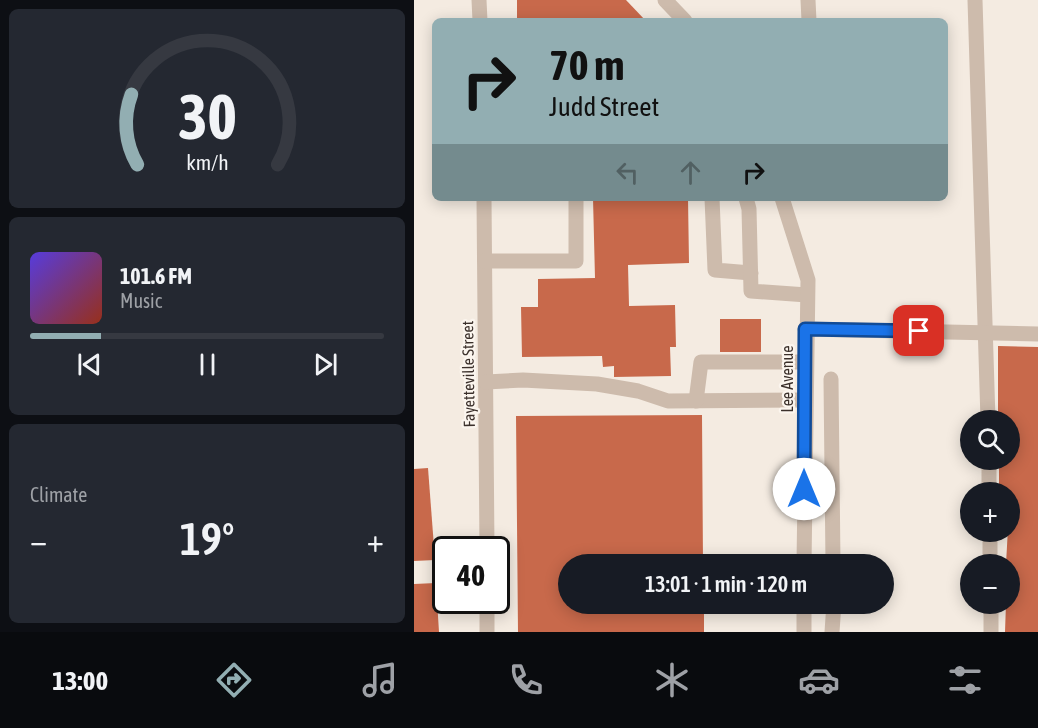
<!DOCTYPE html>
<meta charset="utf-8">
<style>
:root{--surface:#171b24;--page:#242831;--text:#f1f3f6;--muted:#9ea1a6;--line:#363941;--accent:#92aeb2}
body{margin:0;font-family:"Asap Condensed",sans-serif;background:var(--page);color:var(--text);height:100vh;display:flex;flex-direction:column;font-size:22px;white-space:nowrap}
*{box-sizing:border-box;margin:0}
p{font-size:20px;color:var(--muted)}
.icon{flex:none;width:33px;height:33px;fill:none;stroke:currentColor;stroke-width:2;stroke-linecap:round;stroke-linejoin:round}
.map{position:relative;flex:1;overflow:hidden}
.side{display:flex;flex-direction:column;gap:9px;padding:9px;background:#0d0f14;width:414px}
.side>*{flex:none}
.guide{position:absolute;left:18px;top:18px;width:516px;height:183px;border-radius:9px;box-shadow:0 3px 15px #0003;background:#92aeb2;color:#111;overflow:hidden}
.tools{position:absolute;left:546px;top:410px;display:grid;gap:12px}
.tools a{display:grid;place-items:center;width:60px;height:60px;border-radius:50%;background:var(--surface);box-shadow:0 3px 15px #0003;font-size:30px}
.speed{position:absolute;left:18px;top:536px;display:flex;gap:12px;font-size:30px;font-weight:700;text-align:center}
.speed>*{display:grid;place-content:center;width:78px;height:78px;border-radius:50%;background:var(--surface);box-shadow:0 3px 15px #0003;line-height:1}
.speed .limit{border:3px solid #111;border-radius:9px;background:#fff;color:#111}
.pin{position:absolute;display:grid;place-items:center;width:51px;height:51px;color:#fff;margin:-26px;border-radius:12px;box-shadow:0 3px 9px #0006}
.me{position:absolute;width:66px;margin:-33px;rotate:0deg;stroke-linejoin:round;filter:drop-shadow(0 0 4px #0008)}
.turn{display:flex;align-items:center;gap:21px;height:126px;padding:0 18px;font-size:27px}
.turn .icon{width:78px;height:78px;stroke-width:2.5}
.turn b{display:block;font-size:42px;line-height:51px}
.lanes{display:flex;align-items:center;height:57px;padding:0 18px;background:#0003;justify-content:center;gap:30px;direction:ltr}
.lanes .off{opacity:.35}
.big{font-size:45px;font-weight:600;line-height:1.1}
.side .card{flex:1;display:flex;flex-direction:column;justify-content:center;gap:9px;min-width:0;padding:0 21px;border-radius:9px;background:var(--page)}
.side .dial{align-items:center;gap:0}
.dial svg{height:156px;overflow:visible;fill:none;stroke:var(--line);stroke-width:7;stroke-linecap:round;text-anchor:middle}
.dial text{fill:var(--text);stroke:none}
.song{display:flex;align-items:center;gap:18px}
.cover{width:72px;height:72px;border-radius:9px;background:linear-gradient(135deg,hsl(250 70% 55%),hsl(10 70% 35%))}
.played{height:6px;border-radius:3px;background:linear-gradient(90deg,var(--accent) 20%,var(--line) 20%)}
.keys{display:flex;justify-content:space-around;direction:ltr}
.heat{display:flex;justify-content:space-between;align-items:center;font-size:33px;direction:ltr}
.trip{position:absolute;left:144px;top:554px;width:336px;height:60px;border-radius:30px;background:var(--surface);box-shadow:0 3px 15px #0003;font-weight:600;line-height:60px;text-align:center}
.menu{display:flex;height:96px;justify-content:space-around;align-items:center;background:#090b0e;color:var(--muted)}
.menu .icon{width:42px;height:42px}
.menu .active{color:var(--accent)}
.menu b{font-size:27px;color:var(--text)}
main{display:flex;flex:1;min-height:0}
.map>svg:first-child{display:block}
.building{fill:#c8694b}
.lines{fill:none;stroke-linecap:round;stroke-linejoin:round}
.minor{stroke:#cdbbac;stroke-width:15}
.route-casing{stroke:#114b97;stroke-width:15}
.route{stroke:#1a73e8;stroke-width:10}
.labels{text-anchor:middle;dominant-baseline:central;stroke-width:4.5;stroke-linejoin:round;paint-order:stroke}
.street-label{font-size:16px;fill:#3b302b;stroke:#fbf5ee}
</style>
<main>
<section class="side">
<div class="card dial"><svg viewBox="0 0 100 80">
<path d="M14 69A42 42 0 1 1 86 69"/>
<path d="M14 69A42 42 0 0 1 11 33" stroke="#92aeb2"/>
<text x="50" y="56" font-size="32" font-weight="700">30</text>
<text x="50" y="72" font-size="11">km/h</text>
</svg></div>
<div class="card">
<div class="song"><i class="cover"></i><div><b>101.6 FM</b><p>Music</p></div></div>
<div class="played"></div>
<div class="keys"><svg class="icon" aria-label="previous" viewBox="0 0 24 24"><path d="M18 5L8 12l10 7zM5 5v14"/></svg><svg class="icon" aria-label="pause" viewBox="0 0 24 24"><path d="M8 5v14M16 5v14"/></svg><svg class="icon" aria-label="next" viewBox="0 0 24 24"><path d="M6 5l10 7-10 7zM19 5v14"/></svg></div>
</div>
<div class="card"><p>Climate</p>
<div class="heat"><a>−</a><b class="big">19°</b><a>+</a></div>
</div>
</section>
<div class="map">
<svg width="624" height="632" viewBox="0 0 624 632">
<rect width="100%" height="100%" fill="#f4ebe1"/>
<g class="building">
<path d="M103,0H212L232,21H103Z"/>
<path d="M179,198H274L275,263L214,265L215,306L261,305L262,347H256L257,376L200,377V366L189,367L188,356L108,357L107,307H124V279L181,278Z"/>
<rect x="306" y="319" width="41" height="33"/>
<path d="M584,346L624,347V632H591L592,603H596V564H592L596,492H585V459H596V420H584Z"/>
<path d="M288,415L289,564H154V603H290V632H104L102,416Z"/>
<path d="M14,468L21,560L0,561V469Z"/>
<path d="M22,583L25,632H0V584Z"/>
</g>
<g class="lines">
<g class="minor">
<path d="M65,0L66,21"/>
<path d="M251,0L271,21"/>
<path d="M394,0L395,21"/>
<path d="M561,0L574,420"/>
<path d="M70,198L73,549"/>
<path d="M298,198L301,270L337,273"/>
<path d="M332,198L335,209L337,291L393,295"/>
<path d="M368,198L394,280L390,564"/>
<path d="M71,261H162V198"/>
<path d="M391,329L624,334"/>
<path d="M417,379L419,564"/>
<path d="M72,382L109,380L183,384L224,391L254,401L391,400"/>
<path d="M282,401L287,362H391"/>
<path d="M575,459V492"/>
<path d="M576,531V564"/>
<path d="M73,600V632"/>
<path d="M577,603V632"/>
<path d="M390,632V603"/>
<path d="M418,632L420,603"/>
</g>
</g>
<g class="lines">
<defs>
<path id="route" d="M390,489L391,329L505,331"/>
</defs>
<use href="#route" class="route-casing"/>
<use href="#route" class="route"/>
</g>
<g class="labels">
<g class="street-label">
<text transform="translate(54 374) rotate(-91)">Fayetteville Street</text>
<text transform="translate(373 379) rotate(-90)">Lee Avenue</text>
</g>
</g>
</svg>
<div class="tools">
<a><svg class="icon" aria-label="search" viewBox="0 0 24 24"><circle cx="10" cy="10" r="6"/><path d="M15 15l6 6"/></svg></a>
<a>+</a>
<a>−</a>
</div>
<div class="speed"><div class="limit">40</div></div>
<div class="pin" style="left:505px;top:331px;background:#d93025"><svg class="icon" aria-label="arrive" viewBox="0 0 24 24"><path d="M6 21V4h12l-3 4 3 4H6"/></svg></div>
<svg class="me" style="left:390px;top:489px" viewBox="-20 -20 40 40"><circle r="19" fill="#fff"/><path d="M0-13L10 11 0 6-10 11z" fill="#1a73e8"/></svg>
<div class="trip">13:01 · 1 min · 120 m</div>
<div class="guide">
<div class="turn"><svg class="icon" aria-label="right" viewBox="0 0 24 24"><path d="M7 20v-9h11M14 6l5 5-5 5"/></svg><div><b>70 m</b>Judd Street</div></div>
<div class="lanes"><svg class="icon off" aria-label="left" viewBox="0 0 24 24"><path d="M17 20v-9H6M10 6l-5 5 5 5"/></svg><svg class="icon off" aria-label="ahead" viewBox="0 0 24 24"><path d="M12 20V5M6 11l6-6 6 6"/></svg><svg class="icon" aria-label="right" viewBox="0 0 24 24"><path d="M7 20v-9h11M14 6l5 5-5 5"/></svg></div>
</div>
</div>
</main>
<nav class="menu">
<b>13:00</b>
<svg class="icon active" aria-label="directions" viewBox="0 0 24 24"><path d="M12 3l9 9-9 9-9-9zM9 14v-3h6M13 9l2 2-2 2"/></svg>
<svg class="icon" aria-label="music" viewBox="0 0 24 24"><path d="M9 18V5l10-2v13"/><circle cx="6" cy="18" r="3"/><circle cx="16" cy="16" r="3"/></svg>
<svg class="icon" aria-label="phone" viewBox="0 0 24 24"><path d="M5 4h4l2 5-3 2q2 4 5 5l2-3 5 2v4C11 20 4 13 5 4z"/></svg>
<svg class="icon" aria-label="climate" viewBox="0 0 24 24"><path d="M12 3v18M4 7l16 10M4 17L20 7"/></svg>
<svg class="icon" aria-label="car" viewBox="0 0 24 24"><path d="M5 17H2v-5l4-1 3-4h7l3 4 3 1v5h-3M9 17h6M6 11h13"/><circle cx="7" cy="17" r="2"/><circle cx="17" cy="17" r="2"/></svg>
<svg class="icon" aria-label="filters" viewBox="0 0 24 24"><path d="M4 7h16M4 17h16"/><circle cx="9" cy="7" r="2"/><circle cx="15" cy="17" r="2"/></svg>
</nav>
